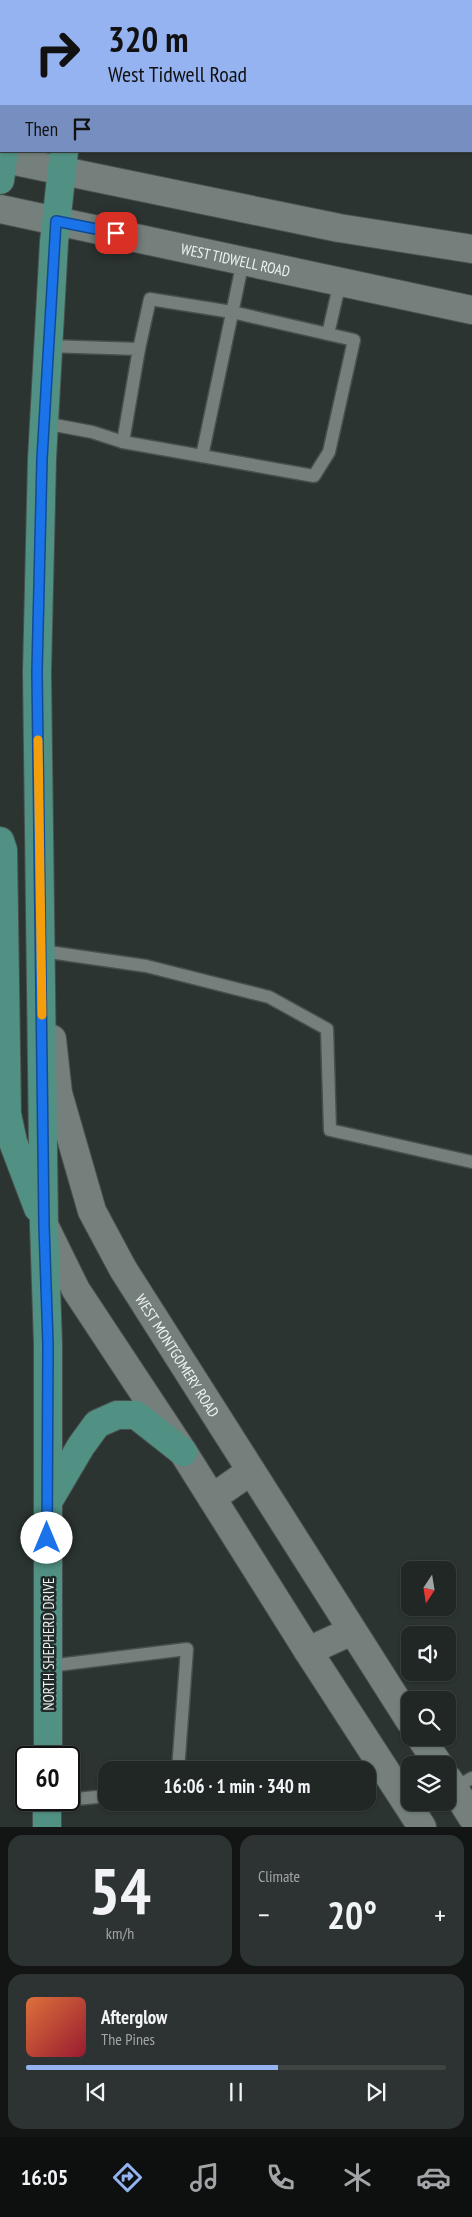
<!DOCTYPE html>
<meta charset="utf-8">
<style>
:root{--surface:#202725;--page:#2d3332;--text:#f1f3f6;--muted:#a2a5a7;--line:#3d4442;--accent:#95b2f1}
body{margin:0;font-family:"PT Sans Narrow",sans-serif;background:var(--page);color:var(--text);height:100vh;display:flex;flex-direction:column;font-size:19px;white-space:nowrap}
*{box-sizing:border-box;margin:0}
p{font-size:16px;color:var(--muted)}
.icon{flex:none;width:28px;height:28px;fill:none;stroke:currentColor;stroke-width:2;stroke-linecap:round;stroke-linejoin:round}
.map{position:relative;height:1827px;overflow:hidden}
.panel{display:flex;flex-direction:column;gap:8px;padding:8px;background:#121514;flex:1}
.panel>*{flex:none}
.hud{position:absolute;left:0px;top:0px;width:472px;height:152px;box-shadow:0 1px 4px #0004,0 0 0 1px var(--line);background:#95b2f1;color:#111;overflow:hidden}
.needle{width:32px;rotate:192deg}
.tools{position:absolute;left:401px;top:1561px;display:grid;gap:10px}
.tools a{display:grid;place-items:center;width:55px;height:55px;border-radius:10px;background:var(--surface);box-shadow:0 1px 4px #0004,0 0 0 1px var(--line);font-size:25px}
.speed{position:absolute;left:15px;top:1746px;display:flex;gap:10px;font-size:25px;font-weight:700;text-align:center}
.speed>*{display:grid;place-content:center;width:65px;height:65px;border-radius:50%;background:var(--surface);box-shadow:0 1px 4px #0004,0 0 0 1px var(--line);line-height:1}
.speed .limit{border:2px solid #111;border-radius:8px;background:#fff;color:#111}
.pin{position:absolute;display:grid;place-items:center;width:42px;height:42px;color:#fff;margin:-21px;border-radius:10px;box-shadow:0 2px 8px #0006}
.me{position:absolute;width:55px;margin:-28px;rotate:0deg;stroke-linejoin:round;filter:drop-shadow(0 0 4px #0008)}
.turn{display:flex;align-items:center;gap:18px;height:105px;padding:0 25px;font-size:22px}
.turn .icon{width:65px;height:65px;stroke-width:2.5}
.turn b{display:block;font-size:35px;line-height:42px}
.then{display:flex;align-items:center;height:48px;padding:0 25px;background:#0003;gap:10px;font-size:19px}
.big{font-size:38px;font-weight:800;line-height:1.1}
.panel .tile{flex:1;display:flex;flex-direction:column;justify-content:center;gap:8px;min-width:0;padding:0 18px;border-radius:15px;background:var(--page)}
.panel .dial{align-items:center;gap:0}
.dial b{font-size:65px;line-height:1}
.song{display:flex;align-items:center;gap:15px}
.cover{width:60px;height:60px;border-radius:8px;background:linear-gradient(135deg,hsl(20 70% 55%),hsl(350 70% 35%))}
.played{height:5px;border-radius:2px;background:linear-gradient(90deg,var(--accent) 60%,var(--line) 60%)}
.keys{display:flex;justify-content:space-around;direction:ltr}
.heat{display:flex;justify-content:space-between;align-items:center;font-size:28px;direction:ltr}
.panel .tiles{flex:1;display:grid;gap:8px;grid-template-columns:1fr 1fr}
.tile:last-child{grid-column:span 2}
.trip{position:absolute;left:98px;top:1761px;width:278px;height:50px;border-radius:15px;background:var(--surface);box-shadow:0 1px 4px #0004,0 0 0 1px var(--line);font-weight:800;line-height:50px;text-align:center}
.tab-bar{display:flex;height:80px;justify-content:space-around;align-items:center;background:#0d100f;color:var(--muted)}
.tab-bar .icon{width:35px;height:35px}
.tab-bar .on{color:var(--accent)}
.tab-bar b{font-size:22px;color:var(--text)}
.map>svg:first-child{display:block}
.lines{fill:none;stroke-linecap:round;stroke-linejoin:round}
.service-casing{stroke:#48504d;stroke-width:15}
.secondary-casing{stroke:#48504d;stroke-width:30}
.primary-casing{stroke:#48504d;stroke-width:30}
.service{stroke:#757f7c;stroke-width:12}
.secondary{stroke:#757f7c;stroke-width:28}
.primary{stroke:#519184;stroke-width:28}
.route-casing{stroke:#114b97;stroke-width:12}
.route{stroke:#1a73e8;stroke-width:9}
.slow{stroke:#f59e0b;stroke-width:9}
.labels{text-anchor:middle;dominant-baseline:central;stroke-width:5;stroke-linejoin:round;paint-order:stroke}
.street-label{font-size:15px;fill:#eef3f2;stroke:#212a28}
</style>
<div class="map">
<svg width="472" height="1827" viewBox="0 0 472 1827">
<rect width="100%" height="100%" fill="#2b3431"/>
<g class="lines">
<defs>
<g id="service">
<path d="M131,1V0"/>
<path d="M471,115H472"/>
<path d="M328,334L340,282"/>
<path d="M48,346L139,349L123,442"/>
<path d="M139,349L150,299L232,312L354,340L329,452L314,476L202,456"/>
<path d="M44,423L92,432L123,442L202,456L243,261"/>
<path d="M42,951L146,966L269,997L327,1029L330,1130L472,1162"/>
<path d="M49,1666L187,1649L178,1770"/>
<path d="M454,1788L472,1778"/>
<path d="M47,1802L106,1796"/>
</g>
<g id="secondary">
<path d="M0,158L339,228L472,249"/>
<path id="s1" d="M0,209L472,310"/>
<path id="s2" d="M52,1039L58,1093L92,1211L123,1269L410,1721"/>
<path d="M44,1225L76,1290L183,1452L308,1651L422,1827"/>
<path d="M212,1498L251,1471"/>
<path d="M308,1651L352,1631"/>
<path d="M421,1738L439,1765"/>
<path d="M448,1779L472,1817"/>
</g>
<g id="primary">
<path d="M18,1L19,0"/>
<path d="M77,1V0"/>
<path d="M0,180L4,151"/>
<path d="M0,841L3,850L7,1114L13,1142L38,1208"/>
<path d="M48,1502L81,1446L97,1424L117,1415H136L183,1452"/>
<path d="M48,1758V1344L44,1225L37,672L42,459L54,242L64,151"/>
<path d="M47,1827V1800"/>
</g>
</defs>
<use href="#service" class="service-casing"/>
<use href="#secondary" class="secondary-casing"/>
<use href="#primary" class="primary-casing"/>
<use href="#service" class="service"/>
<use href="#secondary" class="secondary"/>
<use href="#primary" class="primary"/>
</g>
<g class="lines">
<defs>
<path id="route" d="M47,1538L48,1344L44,1225L37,672L42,459L56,221L116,233"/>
</defs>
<use href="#route" class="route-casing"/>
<use href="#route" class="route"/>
<path class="slow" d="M38,740L42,1015"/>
</g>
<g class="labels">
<g class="street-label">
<text stroke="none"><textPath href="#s1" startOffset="241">WEST TIDWELL ROAD</textPath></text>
<text stroke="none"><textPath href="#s2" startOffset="345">WEST MONTGOMERY ROAD</textPath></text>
<text transform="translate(48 1644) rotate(-90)">NORTH SHEPHERD DRIVE</text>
</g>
</g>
</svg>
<div class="tools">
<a><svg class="needle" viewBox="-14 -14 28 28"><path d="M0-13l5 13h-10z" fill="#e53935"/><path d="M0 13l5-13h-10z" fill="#a2a5a7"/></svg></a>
<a><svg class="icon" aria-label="sound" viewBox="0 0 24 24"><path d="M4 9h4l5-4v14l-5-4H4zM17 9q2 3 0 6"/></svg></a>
<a><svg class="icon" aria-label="search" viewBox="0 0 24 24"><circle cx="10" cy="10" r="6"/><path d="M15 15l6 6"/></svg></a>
<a><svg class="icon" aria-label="layers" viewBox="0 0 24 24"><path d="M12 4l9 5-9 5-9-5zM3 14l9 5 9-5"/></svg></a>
</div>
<div class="speed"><div class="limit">60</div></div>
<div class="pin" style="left:116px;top:233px;background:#d93025"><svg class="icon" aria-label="arrive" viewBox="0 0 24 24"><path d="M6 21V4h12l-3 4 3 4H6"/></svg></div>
<svg class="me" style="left:47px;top:1538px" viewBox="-20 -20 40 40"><circle r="19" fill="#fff"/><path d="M0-13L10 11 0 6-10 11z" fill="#1a73e8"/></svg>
<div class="trip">16:06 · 1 min · 340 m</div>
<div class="hud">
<div class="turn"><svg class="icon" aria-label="right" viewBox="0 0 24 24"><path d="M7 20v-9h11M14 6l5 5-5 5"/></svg><div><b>320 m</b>West Tidwell Road</div></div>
<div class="then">Then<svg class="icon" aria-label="arrive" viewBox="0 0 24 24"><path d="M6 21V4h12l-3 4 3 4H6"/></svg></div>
</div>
</div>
<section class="panel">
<div class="tiles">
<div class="tile dial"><b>54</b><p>km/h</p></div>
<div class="tile"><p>Climate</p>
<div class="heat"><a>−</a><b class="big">20°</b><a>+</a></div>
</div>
<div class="tile">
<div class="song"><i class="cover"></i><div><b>Afterglow</b><p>The Pines</p></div></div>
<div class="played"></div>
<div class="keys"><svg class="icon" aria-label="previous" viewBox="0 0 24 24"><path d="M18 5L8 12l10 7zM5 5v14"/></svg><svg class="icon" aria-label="pause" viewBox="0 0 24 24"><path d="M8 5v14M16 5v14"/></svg><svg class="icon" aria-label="next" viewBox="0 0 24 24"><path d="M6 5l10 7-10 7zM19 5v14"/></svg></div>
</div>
</div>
</section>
<nav class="tab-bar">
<b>16:05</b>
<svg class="icon on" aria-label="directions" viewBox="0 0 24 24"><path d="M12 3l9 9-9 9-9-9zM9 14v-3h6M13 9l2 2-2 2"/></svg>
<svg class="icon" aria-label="music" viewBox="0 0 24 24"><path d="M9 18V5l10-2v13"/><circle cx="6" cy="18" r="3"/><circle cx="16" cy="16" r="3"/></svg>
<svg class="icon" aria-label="phone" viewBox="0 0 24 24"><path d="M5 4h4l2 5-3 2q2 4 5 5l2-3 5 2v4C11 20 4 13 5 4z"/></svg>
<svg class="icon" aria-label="climate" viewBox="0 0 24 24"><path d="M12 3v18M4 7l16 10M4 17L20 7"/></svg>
<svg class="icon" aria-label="car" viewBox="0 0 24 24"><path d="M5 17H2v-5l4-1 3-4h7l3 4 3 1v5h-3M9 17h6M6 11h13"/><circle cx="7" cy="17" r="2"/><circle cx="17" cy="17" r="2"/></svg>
</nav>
